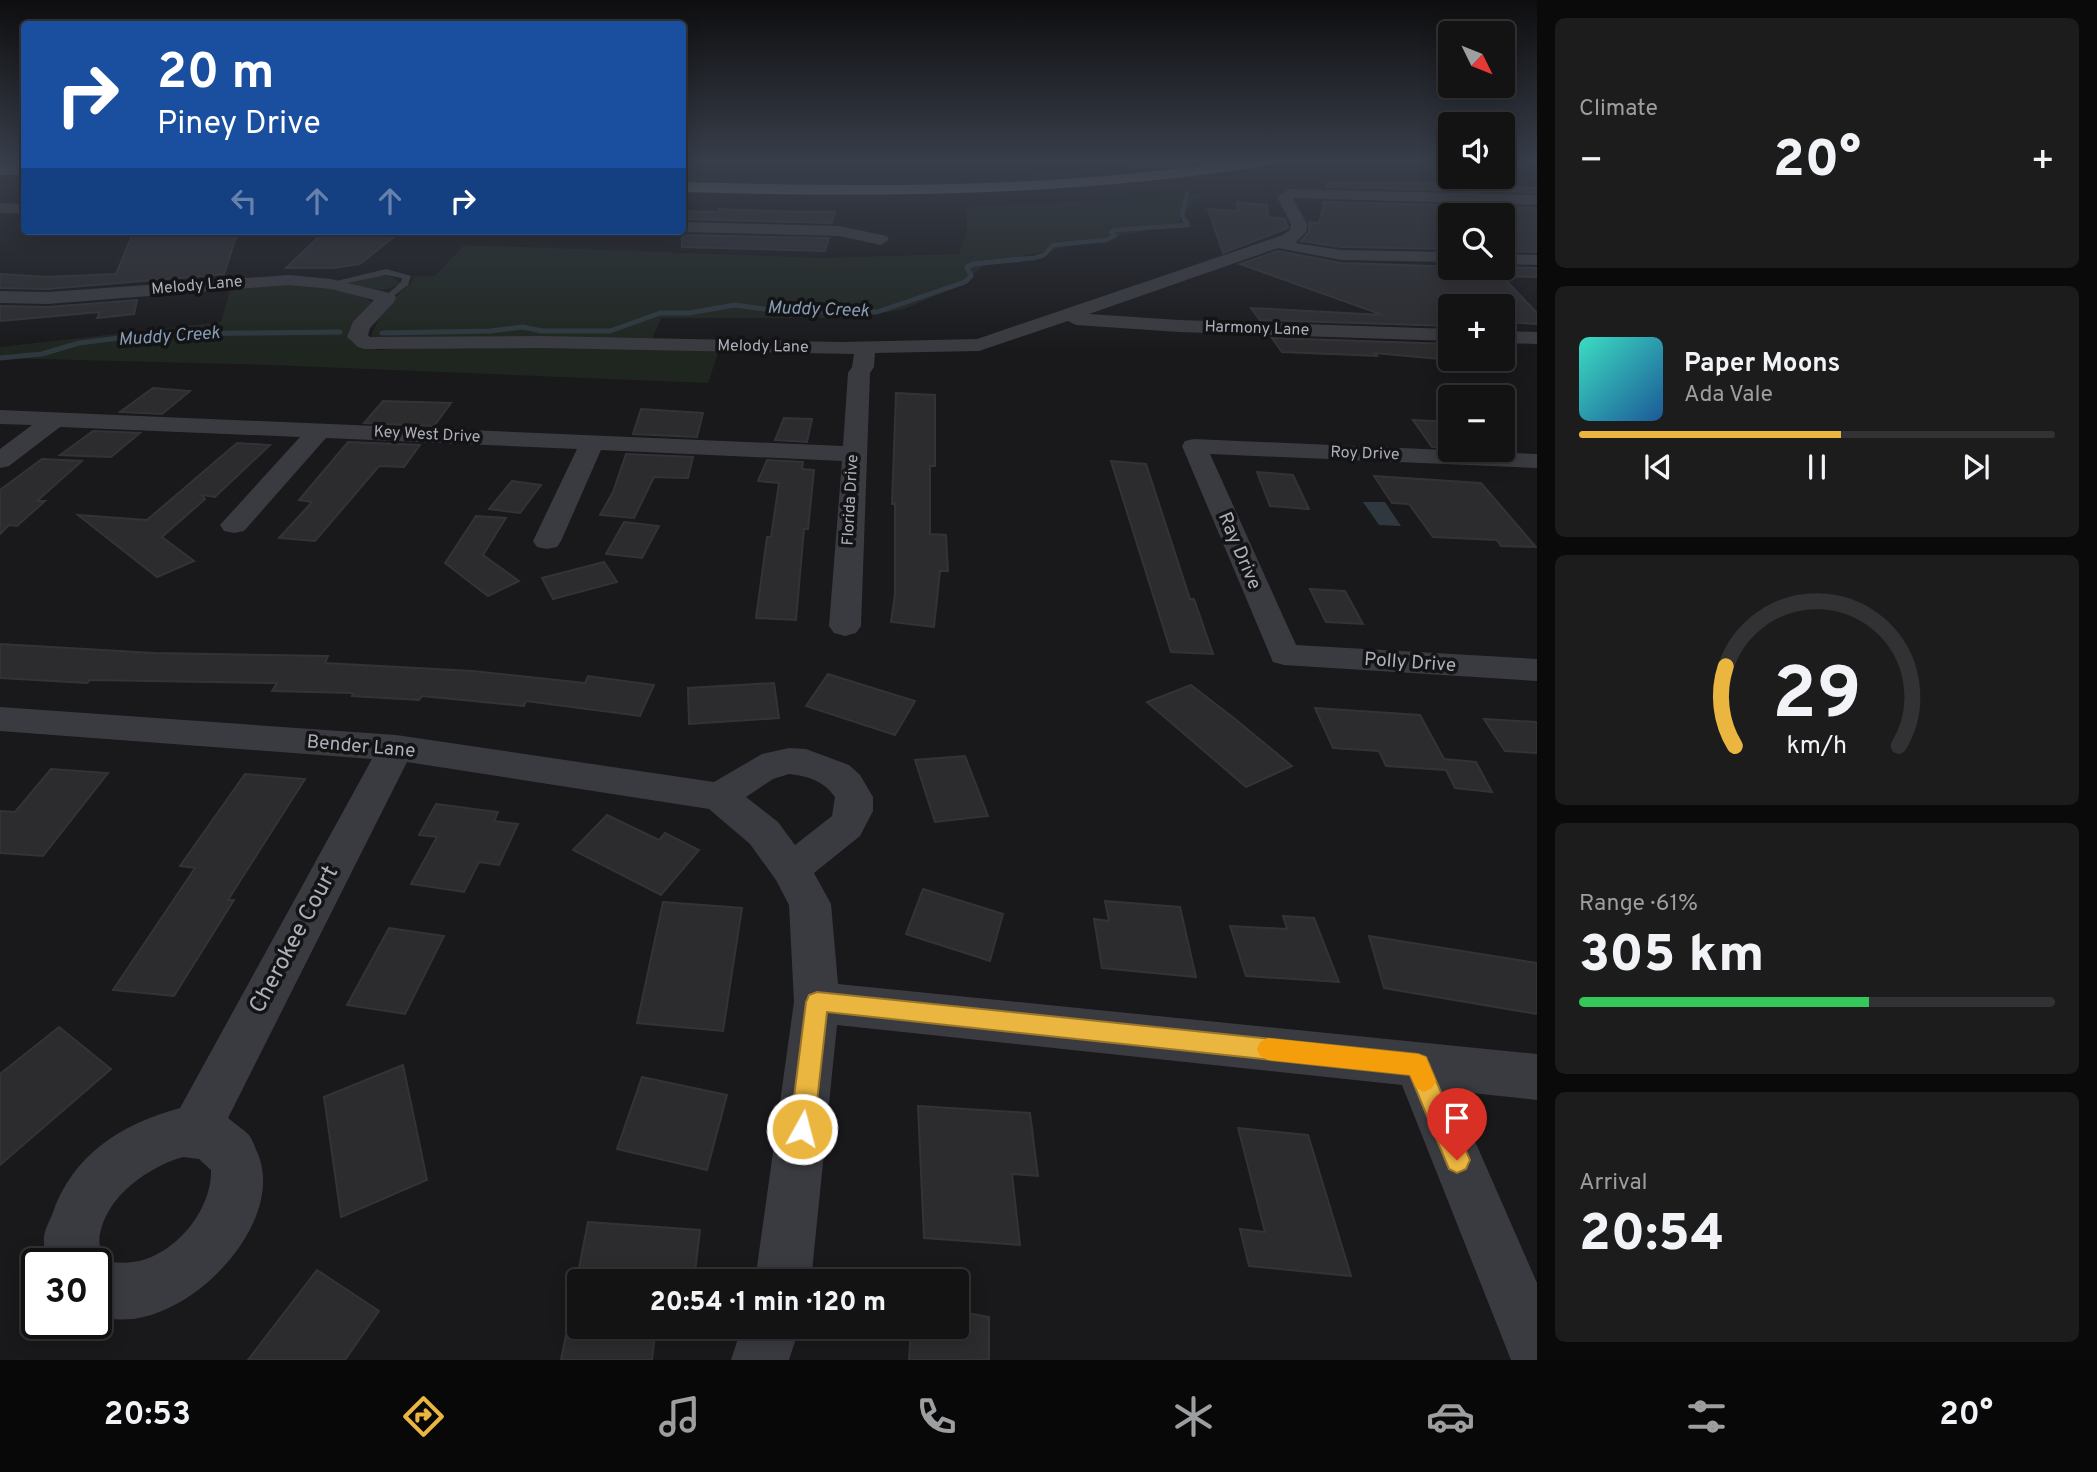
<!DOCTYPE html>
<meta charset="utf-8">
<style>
:root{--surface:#131314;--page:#1c1c1d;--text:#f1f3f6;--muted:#9d9ea0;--line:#323234;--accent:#ebb640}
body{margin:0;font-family:Overpass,sans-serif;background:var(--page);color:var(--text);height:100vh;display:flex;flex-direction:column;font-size:26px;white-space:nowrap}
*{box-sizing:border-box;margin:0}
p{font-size:23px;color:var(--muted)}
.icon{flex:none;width:38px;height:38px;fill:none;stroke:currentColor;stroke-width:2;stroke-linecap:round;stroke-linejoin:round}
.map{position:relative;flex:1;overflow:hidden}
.details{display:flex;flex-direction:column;gap:18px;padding:18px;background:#0a0a0b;width:560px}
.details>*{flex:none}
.guide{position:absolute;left:21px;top:21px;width:665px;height:214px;border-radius:7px;box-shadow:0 4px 18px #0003,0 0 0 2px var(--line);background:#1a4fa0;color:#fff;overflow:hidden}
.needle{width:46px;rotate:133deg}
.tools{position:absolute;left:1438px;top:21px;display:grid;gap:14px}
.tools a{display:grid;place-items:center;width:77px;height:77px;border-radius:7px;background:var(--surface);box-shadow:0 4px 18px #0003,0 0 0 2px var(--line);font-size:35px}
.speed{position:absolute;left:21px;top:1248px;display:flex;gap:14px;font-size:35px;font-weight:700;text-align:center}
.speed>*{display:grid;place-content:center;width:91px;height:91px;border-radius:50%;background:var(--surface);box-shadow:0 4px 18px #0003,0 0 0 2px var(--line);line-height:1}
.speed .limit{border:4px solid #111;border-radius:10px;background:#fff;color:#111}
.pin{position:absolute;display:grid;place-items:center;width:60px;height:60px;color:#fff;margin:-72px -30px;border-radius:50% 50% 50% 0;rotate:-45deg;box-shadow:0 0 7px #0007}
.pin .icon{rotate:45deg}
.me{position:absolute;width:77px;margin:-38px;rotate:7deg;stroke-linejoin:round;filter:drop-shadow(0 0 5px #0008)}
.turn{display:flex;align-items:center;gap:24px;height:147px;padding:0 21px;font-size:32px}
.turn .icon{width:91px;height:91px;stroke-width:2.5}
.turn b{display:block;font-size:49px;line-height:60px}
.lanes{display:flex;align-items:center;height:66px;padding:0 21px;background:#0003;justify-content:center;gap:35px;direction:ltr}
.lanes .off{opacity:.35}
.big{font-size:52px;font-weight:800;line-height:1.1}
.details .tile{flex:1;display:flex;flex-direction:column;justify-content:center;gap:10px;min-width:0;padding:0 24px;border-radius:10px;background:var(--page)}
.details .dial{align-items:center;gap:0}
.dial svg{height:182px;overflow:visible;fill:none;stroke:var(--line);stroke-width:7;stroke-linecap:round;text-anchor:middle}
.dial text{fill:var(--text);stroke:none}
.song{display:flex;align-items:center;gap:21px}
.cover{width:84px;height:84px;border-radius:10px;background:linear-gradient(135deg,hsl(170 70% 55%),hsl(210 70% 35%))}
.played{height:7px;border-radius:4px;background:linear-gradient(90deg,var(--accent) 55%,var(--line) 55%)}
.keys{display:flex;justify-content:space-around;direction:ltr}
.heat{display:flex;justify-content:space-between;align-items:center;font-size:38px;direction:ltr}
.charge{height:10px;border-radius:5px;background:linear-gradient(90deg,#34c759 61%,var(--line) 0)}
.trip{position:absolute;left:567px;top:1269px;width:402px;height:70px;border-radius:7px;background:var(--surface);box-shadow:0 4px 18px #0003,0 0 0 2px var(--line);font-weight:800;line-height:70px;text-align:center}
.menu{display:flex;height:112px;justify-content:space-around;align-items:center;background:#080808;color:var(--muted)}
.menu .icon{width:49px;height:49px}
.menu .on{color:var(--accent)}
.menu b{font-size:32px;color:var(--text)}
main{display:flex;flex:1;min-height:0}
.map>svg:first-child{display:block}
.green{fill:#1f2620}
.water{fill:#2f383f}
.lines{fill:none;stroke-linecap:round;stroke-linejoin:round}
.stream-far1{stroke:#2f383f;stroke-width:4.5}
.stream{stroke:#2f383f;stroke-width:5}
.building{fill:#2c2c2f;stroke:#333337;stroke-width:2}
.lane{fill:#3a3b40;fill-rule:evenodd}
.street{fill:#3a3b40;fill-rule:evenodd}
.highway{fill:#666971;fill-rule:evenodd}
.route{fill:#ebb640;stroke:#99762a;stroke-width:2}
.slow{fill:#f59e0b}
.labels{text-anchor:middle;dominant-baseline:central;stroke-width:7;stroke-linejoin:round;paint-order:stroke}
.far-street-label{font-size:16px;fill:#acb0ba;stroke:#141416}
.far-water-label{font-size:18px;font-style:italic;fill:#859cb3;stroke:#141416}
.street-label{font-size:19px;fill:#acb0ba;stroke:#141416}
.near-street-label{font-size:23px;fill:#acb0ba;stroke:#141416}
</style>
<main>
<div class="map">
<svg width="1537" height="1360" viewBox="0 0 1537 1360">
<rect width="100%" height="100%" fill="#19191b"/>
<g class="green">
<path d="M1190,160H1248L1111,178L902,187L683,184V176C852,180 1021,180 1190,160Z"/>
<path d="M1212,192L1195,200L1178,224L985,264L959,286L904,309L853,318H661L651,342L375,339L371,336L384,307L411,283L415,276H435L464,245L823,258L959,254L967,231V207L1135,199Z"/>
<path d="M377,275L393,277L400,283C383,296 366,287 347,283Z"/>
<path d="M300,283L362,295L373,303L351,333L350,341L378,350L474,343L719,350L708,383L271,365L0,358V347L221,322L231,286Z"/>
</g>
<path class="water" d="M1363,502H1385L1401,526L1379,525Z"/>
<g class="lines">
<g class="stream-far1">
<path d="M0,163L24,162"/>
<path d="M998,261L1034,258L1044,255L1053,245L1106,240L1115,236L1111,232L1114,230L1188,225L1182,215L1187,193"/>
</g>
<g class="stream">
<path d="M382,333L490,331L523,327L542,331H610L660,313H689L735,305L785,312H877L965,282L971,276L967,267L973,264L1022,259"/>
<path d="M0,358L42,354L79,343L151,334L340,332"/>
</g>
</g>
<g class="building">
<path d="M1328,182L1430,183L1537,188V192L1327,187Z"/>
<path d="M1237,202L1267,205L1268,217L1285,219L1288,228L1223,253L1208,209L1237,211Z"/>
<path d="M1324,202L1451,205V249L1341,247L1301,241L1309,232V222L1319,223Z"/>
<path d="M1471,206L1537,208V252L1503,251V215H1486Z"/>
<path d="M719,209L802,212H835L832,223L682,219V211L718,212Z"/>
<path d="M134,231H238L224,274L48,289L0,288V274L47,277L116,274Z"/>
<path d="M325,231H401L360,264L332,268H286Z"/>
<path d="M682,235L829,238L825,251L682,247Z"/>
<path d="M1278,251L1341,263L1494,268L1537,313V324L1503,322V306H1451V326L1260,320L1251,308L1383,315L1240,264Z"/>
<path d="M1503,267L1537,268V277L1503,276Z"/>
<path d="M137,300L134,314L97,318L100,312L0,321V306L48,307Z"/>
<path d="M1272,338L1451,344V360L1374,353L1377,356L1282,352Z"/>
<path d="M153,388L190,391L162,414L120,412Z"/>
<path d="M896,393L935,395V466H930V534L946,535L948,571H940L934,627L891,622L895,594V504H892Z"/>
<path d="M383,401L451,403L434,426L364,423Z"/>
<path d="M641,409L703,413L697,437L633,434Z"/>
<path d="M784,418L812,419L807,442L775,440Z"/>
<path d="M1413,420L1451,422V448L1432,447Z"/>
<path d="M93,431L140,433L111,457L60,455Z"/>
<path d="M348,442L420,445L404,467L379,466L315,541L279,538L312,502L299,500Z"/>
<path d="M237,443L270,445L215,497L202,495L205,499L162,537L194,561L157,577L78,515L147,520Z"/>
<path d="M626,454L693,457L688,478L654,477L634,518L600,515L613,492Z"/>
<path d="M42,459L82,461L37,501H45L17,526L9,525L0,534V490Z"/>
<path d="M767,460L803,462L802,469L814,470L808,529H804L796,620L756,618L767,537H771L779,483L758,481Z"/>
<path d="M1111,461L1146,464L1190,599H1194L1213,654L1171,652Z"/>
<path d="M1257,472L1293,475L1309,509L1270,506Z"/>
<path d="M1374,476L1481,483L1536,547L1501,546L1497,540L1433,537L1409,504L1392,503Z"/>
<path d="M512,481L541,485L520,513L489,509Z"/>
<path d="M476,516L506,518L483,555L519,581L488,596L445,563Z"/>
<path d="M624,522L659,526L642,558L606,554Z"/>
<path d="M604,562L617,582L553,599L542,578Z"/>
<path d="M1310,589L1345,591L1363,624L1326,622Z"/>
<path d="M0,644L154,653L328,656L325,663L473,671L585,683L588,676L654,685L640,716L526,701L524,706L422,696L419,700L352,696L353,693L272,691L277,683L90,680L87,683L0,678Z"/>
<path d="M828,674L915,701L895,735L806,706Z"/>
<path d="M774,683L779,718L689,724L688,688Z"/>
<path d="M1191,685L1235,719L1292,766L1246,787L1147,702Z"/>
<path d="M1315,708L1420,715L1444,759L1476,762L1492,792L1455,788L1446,770L1386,766L1379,751L1333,748Z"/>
<path d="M1484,719L1537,722V753L1505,751Z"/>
<path d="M965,756L988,816L935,822L915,760Z"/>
<path d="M51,769L108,773L43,856L0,853V811L15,812Z"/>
<path d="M245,774L305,779L228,900H234L174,996L113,990L195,868L180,866Z"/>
<path d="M436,804L498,812L494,821L518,824L499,865L479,862L464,892L411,884L437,837L419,835Z"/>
<path d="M607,815L659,840L665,833L699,850L661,895L573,850Z"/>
<path d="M923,889L1003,914L990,961L906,934Z"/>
<path d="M1105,901L1180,907L1196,977L1102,968L1094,919L1109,921Z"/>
<path d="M663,902L742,908L723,1031L637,1023Z"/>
<path d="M1283,916L1314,918L1339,982L1246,976L1230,926L1287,929Z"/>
<path d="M389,928L444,936L405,1014L347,1005Z"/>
<path d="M1369,936L1537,963V1014L1384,988Z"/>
<path d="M59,1027L111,1069L0,1165V1074Z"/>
<path d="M403,1065L427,1180L341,1217L324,1097Z"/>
<path d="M642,1077L727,1095L707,1170L617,1149Z"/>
<path d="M918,1106L1030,1113L1038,1176L1012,1174L1020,1245L924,1238Z"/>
<path d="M1238,1128L1308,1135L1351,1276L1249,1266L1240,1229L1265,1232Z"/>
<path d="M588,1222L700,1230L694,1281H579V1326H656L652,1360H561Z"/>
<path d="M317,1270L379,1311L345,1360H248Z"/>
<path d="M957,1311L989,1317V1360H909L911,1326H957Z"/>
</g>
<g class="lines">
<path class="lane" d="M386,269L411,276L408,285L387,301L383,298L401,282L402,278L386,275L328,287L324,284Z"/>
<g class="street">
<path d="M1289,189L1537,195V205L1293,198L1307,224L1306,232L1295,243L1341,250L1451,252V262L1341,260L1278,248L1089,314L1179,320L1451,329V341L1179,332L1076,325L1068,321L979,351L875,353L874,367L870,373L861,626L856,633L845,636L834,633L829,626L842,461L601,450L561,541L557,547L547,549L537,547L533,541L577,449L326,438L244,531L234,533L224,531L220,525L300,437L60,427L9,466L0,468V449L32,425L0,424V410L843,446L848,373L852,367L854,354L542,348L365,349L358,347L347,337L353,322L374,300L331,289L289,285L48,304L0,303V291L48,292L289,275L331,279L394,294L396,298L394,302L370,328L368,335L370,337L542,336L842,342L977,339L1283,235L1290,230L1291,224L1277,197Z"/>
<path d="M0,203L24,204V214L0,213Z"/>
<path d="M682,222L839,226L887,236L889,240L881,245L839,236L682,232L679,231H682Z"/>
<path d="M1503,254L1537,255V265L1503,264Z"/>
<path d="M1503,331L1537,332V344L1503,343Z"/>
<path d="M1194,439L1537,454V468L1210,454L1296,645L1537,659V681L1284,665L1273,662L1182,446L1185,441Z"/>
<path d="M0,707L396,735L714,782L762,754L789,748L806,749L849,765L860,775L873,797V811L860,836L814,873L831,904L838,984L1537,1054V1100L1453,1091L1537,1283V1360H1511L1402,1085L837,1025L811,1281H755L794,1002L789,905L776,880L750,844L709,809L407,762L228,1118C235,1124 243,1129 249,1135C253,1140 255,1148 258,1154C289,1229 172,1344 96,1315V1264H47C46,1255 43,1245 44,1236C45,1229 49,1222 52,1215C72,1155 121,1124 180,1108L372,759L0,731ZM789,774C808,776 824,781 835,797L832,816L795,845L778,822L746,797L773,779ZM183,1157L199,1159L211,1170C212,1207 181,1247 146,1259C132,1264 116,1263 102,1261C101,1253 98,1242 100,1234C107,1196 148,1167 183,1157Z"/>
<path d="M742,1326H800L789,1360H731Z"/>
</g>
<g class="highway">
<path d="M1238,160H1280L1272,165C1076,196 881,198 682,192V182C868,187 1054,189 1238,160Z"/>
<rect x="0" y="165" width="24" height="10"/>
</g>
</g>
<linearGradient id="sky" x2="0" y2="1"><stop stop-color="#0e0e0f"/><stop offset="0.46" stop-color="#383e4a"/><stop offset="1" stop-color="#383e4a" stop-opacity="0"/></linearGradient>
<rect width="1537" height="351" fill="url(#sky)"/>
<path class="route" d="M817,992L1418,1054L1426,1057L1470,1160L1466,1169L1457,1173L1449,1169L1410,1075L827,1012L814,1129L810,1137L802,1141L793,1137L790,1129L806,1002L809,995Z"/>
<path class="slow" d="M1268,1038L1418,1054L1426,1057L1436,1081L1432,1088L1424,1092L1416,1088L1410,1075L1268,1060L1260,1056L1257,1049L1260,1042Z"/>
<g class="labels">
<g class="far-street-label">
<text transform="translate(197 286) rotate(-5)">Melody Lane</text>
<text transform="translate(1257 329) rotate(2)">Harmony Lane</text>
<text transform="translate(763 347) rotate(1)">Melody Lane</text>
<text transform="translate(427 435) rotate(3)">Key West Drive</text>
<text transform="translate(1365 454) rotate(2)">Roy Drive</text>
<text transform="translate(851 500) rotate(-87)">Florida Drive</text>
</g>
<g class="far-water-label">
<text transform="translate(818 310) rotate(2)">Muddy Creek</text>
<text transform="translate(169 337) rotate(-4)">Muddy Creek</text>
</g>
<g class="street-label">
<text transform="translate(1239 551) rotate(67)">Ray Drive</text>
<text transform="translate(1410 663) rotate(4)">Polly Drive</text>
<text transform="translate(361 747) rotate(5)">Bender Lane</text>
</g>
<g class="near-street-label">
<text transform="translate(295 940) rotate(-62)">Cherokee Court</text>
</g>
</g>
</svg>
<div class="tools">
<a><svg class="needle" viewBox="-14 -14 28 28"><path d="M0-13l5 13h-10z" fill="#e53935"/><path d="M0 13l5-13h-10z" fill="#9d9ea0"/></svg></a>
<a><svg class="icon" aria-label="sound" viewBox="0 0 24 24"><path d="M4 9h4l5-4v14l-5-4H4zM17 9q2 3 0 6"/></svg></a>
<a><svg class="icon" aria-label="search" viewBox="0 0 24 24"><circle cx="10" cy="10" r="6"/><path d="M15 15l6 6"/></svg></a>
<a>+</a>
<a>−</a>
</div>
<div class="speed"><div class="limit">30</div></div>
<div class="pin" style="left:1457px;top:1160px;background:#d93025"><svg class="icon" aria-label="arrive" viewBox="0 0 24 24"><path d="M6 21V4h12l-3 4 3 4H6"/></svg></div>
<svg class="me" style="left:802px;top:1129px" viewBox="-20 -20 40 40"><circle r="17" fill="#ebb640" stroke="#fff" stroke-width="3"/><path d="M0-11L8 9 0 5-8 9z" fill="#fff"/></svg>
<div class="trip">20:54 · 1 min · 120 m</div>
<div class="guide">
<div class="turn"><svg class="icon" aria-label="right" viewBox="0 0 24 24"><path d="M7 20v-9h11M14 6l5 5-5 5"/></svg><div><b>20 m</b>Piney Drive</div></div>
<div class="lanes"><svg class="icon off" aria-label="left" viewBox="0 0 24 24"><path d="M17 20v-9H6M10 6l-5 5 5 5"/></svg><svg class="icon off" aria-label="ahead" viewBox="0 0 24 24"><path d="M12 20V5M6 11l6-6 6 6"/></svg><svg class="icon off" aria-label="ahead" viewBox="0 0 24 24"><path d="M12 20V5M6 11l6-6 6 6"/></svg><svg class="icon" aria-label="right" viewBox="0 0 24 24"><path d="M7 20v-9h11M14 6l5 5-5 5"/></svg></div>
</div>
</div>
<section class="details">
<div class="tile"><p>Climate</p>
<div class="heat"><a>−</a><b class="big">20°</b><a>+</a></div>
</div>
<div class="tile">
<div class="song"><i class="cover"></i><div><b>Paper Moons</b><p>Ada Vale</p></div></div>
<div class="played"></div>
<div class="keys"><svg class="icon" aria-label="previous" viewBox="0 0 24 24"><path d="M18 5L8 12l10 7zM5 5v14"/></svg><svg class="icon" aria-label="pause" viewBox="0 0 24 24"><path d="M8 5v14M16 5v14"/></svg><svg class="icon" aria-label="next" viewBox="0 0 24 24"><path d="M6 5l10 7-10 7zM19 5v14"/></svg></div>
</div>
<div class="tile dial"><svg viewBox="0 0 100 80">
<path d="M14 69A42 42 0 1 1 86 69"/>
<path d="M14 69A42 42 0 0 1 10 34" stroke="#ebb640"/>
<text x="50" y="56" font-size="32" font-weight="700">29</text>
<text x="50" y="72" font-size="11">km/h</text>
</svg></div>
<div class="tile"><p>Range · 61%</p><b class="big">305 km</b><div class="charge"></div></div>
<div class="tile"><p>Arrival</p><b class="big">20:54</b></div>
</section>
</main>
<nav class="menu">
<b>20:53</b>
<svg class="icon on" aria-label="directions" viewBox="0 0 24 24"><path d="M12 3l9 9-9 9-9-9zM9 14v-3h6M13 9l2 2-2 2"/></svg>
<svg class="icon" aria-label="music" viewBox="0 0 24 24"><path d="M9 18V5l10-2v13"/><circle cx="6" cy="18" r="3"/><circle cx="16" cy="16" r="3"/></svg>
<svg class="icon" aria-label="phone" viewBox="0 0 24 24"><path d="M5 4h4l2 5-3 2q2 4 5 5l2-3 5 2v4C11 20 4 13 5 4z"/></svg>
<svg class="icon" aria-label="climate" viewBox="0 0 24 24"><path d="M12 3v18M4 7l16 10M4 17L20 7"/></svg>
<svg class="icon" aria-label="car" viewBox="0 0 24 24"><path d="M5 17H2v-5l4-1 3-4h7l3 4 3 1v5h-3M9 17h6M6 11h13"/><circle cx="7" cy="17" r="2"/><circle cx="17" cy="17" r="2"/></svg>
<svg class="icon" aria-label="filters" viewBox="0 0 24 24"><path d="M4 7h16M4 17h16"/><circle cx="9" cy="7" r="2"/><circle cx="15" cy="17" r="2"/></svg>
<b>20°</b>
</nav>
